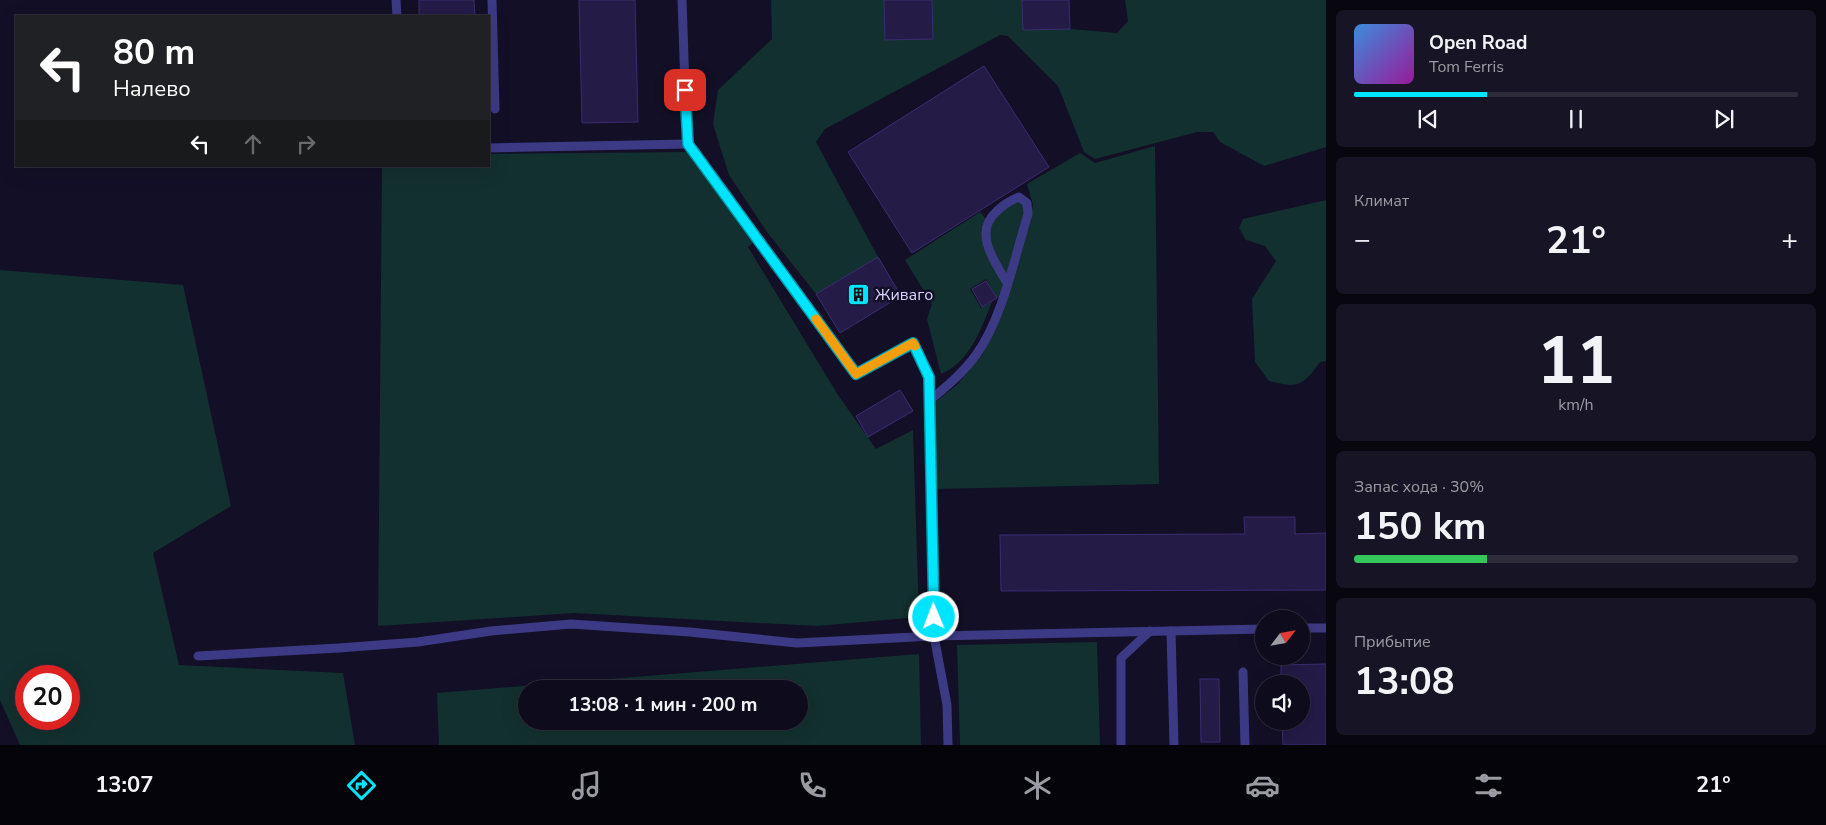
<!DOCTYPE html>
<html lang="ru">
<meta charset="utf-8">
<style>
:root{--surface:#0e0b1c;--page:#171425;--text:#f1f3f6;--muted:#9b9ba3;--line:#2e2b3b;--accent:#00e5ff}
body{margin:0;font-family:"Nunito Sans",sans-serif;background:var(--page);color:var(--text);height:100vh;display:flex;flex-direction:column;font-size:19px;white-space:nowrap}
*{box-sizing:border-box;margin:0}
p{font-size:16px;color:var(--muted)}
.icon{flex:none;width:28px;height:28px;fill:none;stroke:currentColor;stroke-width:2;stroke-linecap:round;stroke-linejoin:round}
.map{position:relative;flex:1;overflow:hidden}
.panel{display:flex;flex-direction:column;gap:10px;padding:10px;background:#08060f;width:500px}
.panel>*{flex:none}
.banner{position:absolute;left:15px;top:15px;width:475px;height:152px;border-radius:0px;box-shadow:0 5px 20px #0002,0 0 0 1px var(--line);background:#202124;color:#fff;overflow:hidden}
.needle{width:32px;rotate:59deg}
.tools{position:absolute;left:1255px;top:610px;display:grid;gap:10px}
.tools a{display:grid;place-items:center;width:55px;height:55px;border-radius:50%;background:var(--surface);box-shadow:0 5px 20px #0002,0 0 0 1px var(--line);font-size:25px}
.speed{position:absolute;left:15px;top:665px;display:flex;gap:10px;font-size:25px;font-weight:700;text-align:center}
.speed>*{display:grid;place-content:center;width:65px;height:65px;border-radius:50%;background:var(--surface);box-shadow:0 5px 20px #0002,0 0 0 1px var(--line);line-height:1}
.speed .limit{border:8px solid #d22;background:#fff;color:#111}
.pin{position:absolute;display:grid;place-items:center;width:42px;height:42px;color:#fff;margin:-21px;border-radius:10px;box-shadow:0 2px 8px #0006}
.me{position:absolute;width:55px;margin:-28px;rotate:359deg;stroke-linejoin:round;filter:drop-shadow(0 0 4px #0008)}
.turn{display:flex;align-items:center;gap:18px;height:105px;padding:0 15px;font-size:22px}
.turn .icon{width:65px;height:65px;stroke-width:2.5}
.turn b{display:block;font-size:35px;line-height:42px}
.lanes{display:flex;align-items:center;height:48px;padding:0 15px;background:#0003;justify-content:center;gap:25px;direction:ltr}
.lanes .off{opacity:.35}
.big{font-size:38px;font-weight:700;line-height:1.1}
.panel .tile{flex:1;display:flex;flex-direction:column;justify-content:center;gap:8px;min-width:0;padding:0 18px;border-radius:8px;background:var(--page)}
.panel .dial{align-items:center;gap:0}
.dial b{font-size:65px;line-height:1}
.song{display:flex;align-items:center;gap:15px}
.cover{width:60px;height:60px;border-radius:8px;background:linear-gradient(135deg,hsl(210 70% 55%),hsl(300 70% 35%))}
.played{height:5px;border-radius:2px;background:linear-gradient(90deg,var(--accent) 30%,var(--line) 30%)}
.keys{display:flex;justify-content:space-around;direction:ltr}
.heat{display:flex;justify-content:space-between;align-items:center;font-size:28px;direction:ltr}
.charge{height:8px;border-radius:4px;background:linear-gradient(90deg,#34c759 30%,var(--line) 0)}
.trip{position:absolute;left:518px;top:680px;width:290px;height:50px;border-radius:25px;background:var(--surface);box-shadow:0 5px 20px #0002,0 0 0 1px var(--line);font-weight:700;line-height:50px;text-align:center}
.tabs{display:flex;height:80px;justify-content:space-around;align-items:center;background:#06040b;color:var(--muted)}
.tabs .icon{width:35px;height:35px}
.tabs .active{color:var(--accent)}
.tabs b{font-size:22px;color:var(--text)}
main{display:flex;flex:1;min-height:0}
.map>svg:first-child{display:block}
.green{fill:#12302f;fill-rule:evenodd}
.building{fill:#241b47;stroke:#3b2d73}
.lines{fill:none;stroke-linecap:round;stroke-linejoin:round}
.lane{stroke:#3d3a85;stroke-width:9}
.route-casing{stroke:#0095a6;stroke-width:12}
.route{stroke:#00e5ff;stroke-width:9}
.slow{stroke:#f59e0b;stroke-width:9}
.labels{text-anchor:middle;dominant-baseline:central;stroke-width:5;stroke-linejoin:round;paint-order:stroke}
.poi-label{font-size:16px;fill:#d9d4ff;stroke:#130f26;text-anchor:start}
</style>
<main>
<div class="map">
<svg width="1326" height="745" viewBox="0 0 1326 745">
<rect width="100%" height="100%" fill="#130f26"/>
<g class="green">
<path d="M771,0H884L885,40L933,39L932,0H1022L1024,30L1070,29L1117,33L1128,21L1125,0H1326V147L1264,166L1220,142L1213,132H1197L1095,159L1084,152L1058,86L1008,36L1000,35L825,129L816,142L878,257L816,294L767,232L729,175L713,124L718,90L772,39Z"/>
<path d="M1155,146L1159,484L934,489V403L957,385L982,355L1000,318L1024,241L1033,205L1027,184L1080,153L1095,163Z"/>
<path d="M687,152L755,241L748,247L838,395L876,449L913,430L919,617L817,626L574,613L378,626L382,166H489V154Z"/>
<path d="M1018,199L1026,204L1027,215L1007,281L989,247V219Z"/>
<path d="M1326,200V361L1320,362C1302,387 1298,388 1269,381L1255,362L1252,299L1276,261L1265,246L1246,240L1239,228L1243,219Z"/>
<path d="M980,212L985,218L983,232L1006,284L1001,299L997,298L986,279L970,289L981,308L992,302C981,329 970,362 941,374L927,319L932,304L905,260Z"/>
<path d="M0,270L183,285L231,506L153,553L179,665L343,673L355,745H20L0,700ZM26,676H69V719H26Z"/>
<path d="M1097,642L1100,745H960L957,645Z"/>
<path d="M919,654L921,745H439L437,693ZM526,689H799V721H526Z"/>
</g>
<g class="building">
<path d="M419,0H474L475,16H419Z"/>
<path d="M579,0H635L638,122L582,123Z"/>
<path d="M884,0H932L933,39L885,40Z"/>
<path d="M1022,0H1069L1070,29L1023,30Z"/>
<path d="M984,66L1049,167L912,253L848,152Z"/>
<path d="M878,257L901,296L840,333L816,294Z"/>
<path d="M986,281L997,298L982,307L972,289Z"/>
<path d="M900,390L913,411L868,437L856,416Z"/>
<path d="M1244,517H1295V534L1326,533V590L1001,591L1000,535L1245,534Z"/>
<path d="M1326,664V745H1283L1282,721H1301V684H1281V665Z"/>
<path d="M1200,679H1219L1220,742H1201Z"/>
</g>
<g class="lines">
<g class="lane">
<path d="M396,0L397,16"/>
<path d="M492,0L495,109"/>
<path d="M682,0L687,144L856,374L913,343L929,377L934,636L1264,629"/>
<path d="M489,148L687,144"/>
<path d="M929,401C946,387 963,373 976,355C1003,317 1014,259 1028,214L1027,203L1019,197C1009,201 1003,205 996,212C973,233 995,262 1007,283"/>
<path d="M1301,628H1326"/>
<path d="M1171,631L1174,745"/>
<path d="M198,656L339,648L418,642L491,631L571,624L690,632L797,643L934,636L947,705L948,745"/>
<path d="M1243,672L1245,745"/>
<path d="M1121,745V658L1150,631"/>
</g>
</g>
<g class="lines">
<defs>
<path id="route" d="M685,90L688,144L856,374L913,343L929,377L934,617"/>
</defs>
<use href="#route" class="route-casing"/>
<use href="#route" class="route"/>
<path class="slow" d="M816,319L856,374L913,343L915,346"/>
</g>
<defs>
<symbol id="building-square" viewBox="-11 -11 22 22"><rect x="-9" y="-9" width="18" height="18" rx="4" fill="#00e5ff" stroke="#130f26"/><path d="M-4-6H4V6H1V3H-1V6H-4ZM-2.5-4.3h1.7v1.8h-1.7ZM.8-4.3h1.7v1.8H.8ZM-2.5-1h1.7V.8h-1.7ZM.8-1h1.7V.8H.8Z" fill="#111"/></symbol>
</defs>
<g fill-rule="evenodd">
<use href="#building-square" x="846" y="282" width="25" height="25"/>
</g>
<g class="labels">
<g class="poi-label">
<text x="875" y="295">Живаго</text>
</g>
</g>
</svg>
<div class="tools">
<a><svg class="needle" viewBox="-14 -14 28 28"><path d="M0-13l5 13h-10z" fill="#e53935"/><path d="M0 13l5-13h-10z" fill="#9b9ba3"/></svg></a>
<a><svg class="icon" aria-label="sound" viewBox="0 0 24 24"><path d="M4 9h4l5-4v14l-5-4H4zM17 9q2 3 0 6"/></svg></a>
</div>
<div class="speed"><div class="limit">20</div></div>
<div class="pin" style="left:685px;top:90px;background:#d93025"><svg class="icon" aria-label="arrive" viewBox="0 0 24 24"><path d="M6 21V4h12l-3 4 3 4H6"/></svg></div>
<svg class="me" style="left:934px;top:617px" viewBox="-20 -20 40 40"><circle r="17" fill="#00e5ff" stroke="#fff" stroke-width="3"/><path d="M0-11L8 9 0 5-8 9z" fill="#fff"/></svg>
<div class="trip">13:08 · 1 мин · 200 m</div>
<div class="banner">
<div class="turn"><svg class="icon" aria-label="left" viewBox="0 0 24 24"><path d="M17 20v-9H6M10 6l-5 5 5 5"/></svg><div><b>80 m</b>Налево</div></div>
<div class="lanes"><svg class="icon" aria-label="left" viewBox="0 0 24 24"><path d="M17 20v-9H6M10 6l-5 5 5 5"/></svg><svg class="icon off" aria-label="ahead" viewBox="0 0 24 24"><path d="M12 20V5M6 11l6-6 6 6"/></svg><svg class="icon off" aria-label="right" viewBox="0 0 24 24"><path d="M7 20v-9h11M14 6l5 5-5 5"/></svg></div>
</div>
</div>
<section class="panel">
<div class="tile">
<div class="song"><i class="cover"></i><div><b>Open Road</b><p>Tom Ferris</p></div></div>
<div class="played"></div>
<div class="keys"><svg class="icon" aria-label="previous" viewBox="0 0 24 24"><path d="M18 5L8 12l10 7zM5 5v14"/></svg><svg class="icon" aria-label="pause" viewBox="0 0 24 24"><path d="M8 5v14M16 5v14"/></svg><svg class="icon" aria-label="next" viewBox="0 0 24 24"><path d="M6 5l10 7-10 7zM19 5v14"/></svg></div>
</div>
<div class="tile"><p>Климат</p>
<div class="heat"><a>−</a><b class="big">21°</b><a>+</a></div>
</div>
<div class="tile dial"><b>11</b><p>km/h</p></div>
<div class="tile"><p>Запас хода · 30%</p><b class="big">150 km</b><div class="charge"></div></div>
<div class="tile"><p>Прибытие</p><b class="big">13:08</b></div>
</section>
</main>
<nav class="tabs">
<b>13:07</b>
<svg class="icon active" aria-label="directions" viewBox="0 0 24 24"><path d="M12 3l9 9-9 9-9-9zM9 14v-3h6M13 9l2 2-2 2"/></svg>
<svg class="icon" aria-label="music" viewBox="0 0 24 24"><path d="M9 18V5l10-2v13"/><circle cx="6" cy="18" r="3"/><circle cx="16" cy="16" r="3"/></svg>
<svg class="icon" aria-label="phone" viewBox="0 0 24 24"><path d="M5 4h4l2 5-3 2q2 4 5 5l2-3 5 2v4C11 20 4 13 5 4z"/></svg>
<svg class="icon" aria-label="climate" viewBox="0 0 24 24"><path d="M12 3v18M4 7l16 10M4 17L20 7"/></svg>
<svg class="icon" aria-label="car" viewBox="0 0 24 24"><path d="M5 17H2v-5l4-1 3-4h7l3 4 3 1v5h-3M9 17h6M6 11h13"/><circle cx="7" cy="17" r="2"/><circle cx="17" cy="17" r="2"/></svg>
<svg class="icon" aria-label="filters" viewBox="0 0 24 24"><path d="M4 7h16M4 17h16"/><circle cx="9" cy="7" r="2"/><circle cx="15" cy="17" r="2"/></svg>
<b>21°</b>
</nav>
